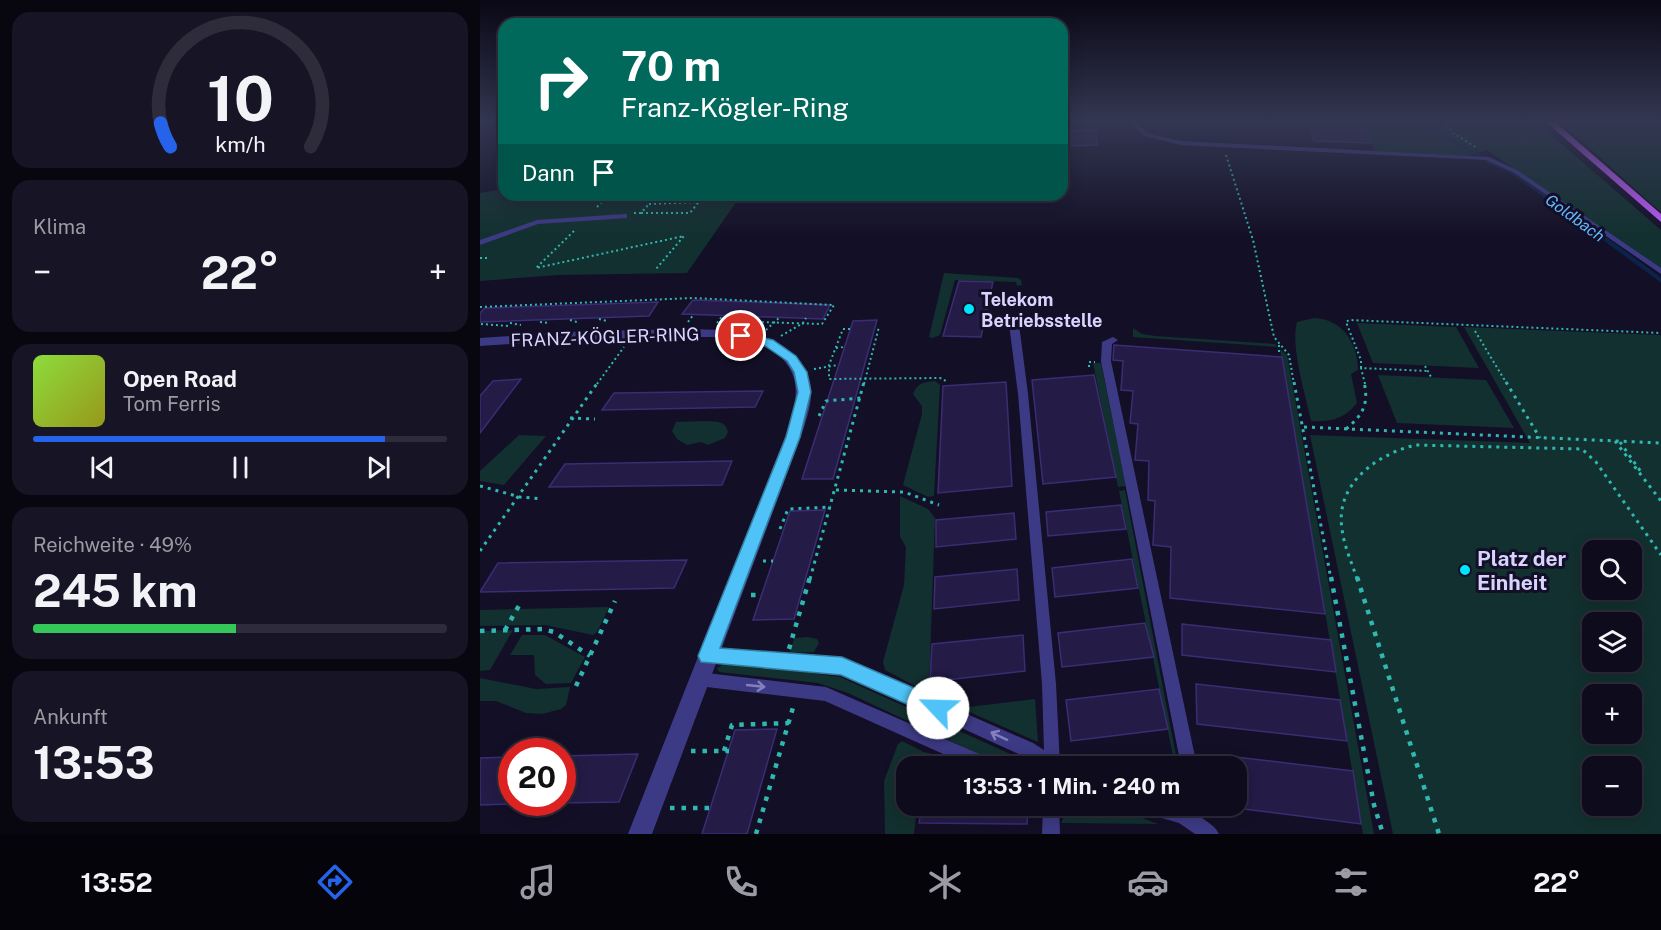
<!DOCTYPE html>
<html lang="de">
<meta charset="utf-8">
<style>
:root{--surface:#0e0b1c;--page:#171425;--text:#f1f3f6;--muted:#9b9ba3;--line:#2e2b3b;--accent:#2563eb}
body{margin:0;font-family:"Public Sans",sans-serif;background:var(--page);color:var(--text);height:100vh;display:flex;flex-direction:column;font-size:22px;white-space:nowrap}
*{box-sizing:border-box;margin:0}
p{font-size:20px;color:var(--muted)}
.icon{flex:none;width:33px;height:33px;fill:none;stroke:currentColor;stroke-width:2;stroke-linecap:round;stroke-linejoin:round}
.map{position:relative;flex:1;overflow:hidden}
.sheet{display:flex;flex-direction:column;gap:12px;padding:12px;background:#08060f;width:480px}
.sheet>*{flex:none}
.guide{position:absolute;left:18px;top:18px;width:570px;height:183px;border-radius:18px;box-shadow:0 3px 15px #0003,0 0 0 2px var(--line);background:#00695c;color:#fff;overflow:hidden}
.tools{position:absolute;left:1102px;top:540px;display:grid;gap:12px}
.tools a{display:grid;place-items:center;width:60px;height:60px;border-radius:12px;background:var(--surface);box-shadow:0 3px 15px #0003,0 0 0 2px var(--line);font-size:30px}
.speed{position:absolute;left:18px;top:738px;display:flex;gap:12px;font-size:30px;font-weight:700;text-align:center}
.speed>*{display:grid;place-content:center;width:78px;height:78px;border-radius:50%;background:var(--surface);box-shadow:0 3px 15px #0003,0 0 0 2px var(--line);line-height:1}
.speed .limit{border:9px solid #d22;background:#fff;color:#111}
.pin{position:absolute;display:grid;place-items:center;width:51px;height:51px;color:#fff;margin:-26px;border:3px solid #fff;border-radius:50%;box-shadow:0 2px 6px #0007}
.me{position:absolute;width:66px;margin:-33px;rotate:294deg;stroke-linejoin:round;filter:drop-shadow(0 0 4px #0008)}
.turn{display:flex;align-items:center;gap:21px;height:126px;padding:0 24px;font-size:27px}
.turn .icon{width:78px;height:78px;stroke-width:2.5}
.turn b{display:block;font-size:42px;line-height:51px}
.then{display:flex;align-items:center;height:57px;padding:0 24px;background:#0003;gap:12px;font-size:22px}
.big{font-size:45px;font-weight:700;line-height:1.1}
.sheet .widget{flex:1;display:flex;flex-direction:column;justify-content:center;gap:9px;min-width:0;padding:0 21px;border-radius:18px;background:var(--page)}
.sheet .dial{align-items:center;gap:0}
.dial svg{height:156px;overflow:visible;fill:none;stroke:var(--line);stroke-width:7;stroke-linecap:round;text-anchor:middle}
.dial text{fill:var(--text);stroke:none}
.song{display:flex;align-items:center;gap:18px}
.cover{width:72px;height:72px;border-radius:9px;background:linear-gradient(135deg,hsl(90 70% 55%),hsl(60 70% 35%))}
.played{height:6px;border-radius:3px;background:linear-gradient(90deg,var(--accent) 85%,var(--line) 85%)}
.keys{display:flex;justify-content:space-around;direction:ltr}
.heat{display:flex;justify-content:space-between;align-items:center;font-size:33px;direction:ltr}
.charge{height:9px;border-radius:4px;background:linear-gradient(90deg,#34c759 49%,var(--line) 0)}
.trip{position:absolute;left:416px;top:756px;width:351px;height:60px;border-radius:18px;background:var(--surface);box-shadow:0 3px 15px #0003,0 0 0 2px var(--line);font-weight:700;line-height:60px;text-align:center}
.tab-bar{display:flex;height:96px;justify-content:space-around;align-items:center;background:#06040b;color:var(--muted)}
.tab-bar .icon{width:42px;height:42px}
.tab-bar .on{color:var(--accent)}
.tab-bar b{font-size:27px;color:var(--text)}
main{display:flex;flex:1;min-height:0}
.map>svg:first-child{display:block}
.green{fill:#12302f;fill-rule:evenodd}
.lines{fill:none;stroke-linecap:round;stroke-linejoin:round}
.stream-far1{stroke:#0c2248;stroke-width:3}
.stream{stroke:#0c2248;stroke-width:4.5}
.building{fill:#241b47;stroke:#3b2d73;stroke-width:1.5}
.path-far2{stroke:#2fb8b0;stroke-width:2;stroke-dasharray:2 3;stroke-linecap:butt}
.path-far1{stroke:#2fb8b0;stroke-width:3;stroke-dasharray:3 5;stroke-linecap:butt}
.path{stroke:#2fb8b0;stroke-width:4.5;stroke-dasharray:4.5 7;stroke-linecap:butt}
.service{fill:#3d3a85;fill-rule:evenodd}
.minor{fill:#3d3a85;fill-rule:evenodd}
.primary{fill:#c25bff;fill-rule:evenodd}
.oneway{stroke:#837fbc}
.route{fill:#4fc3f7;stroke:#337fa1;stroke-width:1.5}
.poi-dot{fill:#00e5ff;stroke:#130f26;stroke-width:2}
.labels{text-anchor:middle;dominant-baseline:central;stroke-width:6;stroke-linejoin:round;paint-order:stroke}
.far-water-label{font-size:16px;font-style:italic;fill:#62b6ff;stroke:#130f26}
.poi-label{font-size:18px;font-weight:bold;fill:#d9d4ff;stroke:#130f26;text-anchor:start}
.street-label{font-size:18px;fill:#d9d4ff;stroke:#130f26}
.near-poi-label{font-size:21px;font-weight:bold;fill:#d9d4ff;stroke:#130f26;text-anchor:start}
</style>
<main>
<section class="sheet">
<div class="widget dial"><svg viewBox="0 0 100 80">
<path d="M14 69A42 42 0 1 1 86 69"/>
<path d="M14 69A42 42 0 0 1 9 57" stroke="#2563eb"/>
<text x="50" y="56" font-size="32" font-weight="700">10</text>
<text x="50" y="72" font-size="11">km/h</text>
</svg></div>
<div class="widget"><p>Klima</p>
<div class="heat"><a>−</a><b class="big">22°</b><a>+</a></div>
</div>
<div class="widget">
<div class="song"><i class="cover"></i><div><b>Open Road</b><p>Tom Ferris</p></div></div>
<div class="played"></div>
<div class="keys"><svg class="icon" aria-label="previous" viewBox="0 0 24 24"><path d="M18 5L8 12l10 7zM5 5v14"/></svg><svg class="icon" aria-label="pause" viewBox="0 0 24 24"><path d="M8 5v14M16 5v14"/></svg><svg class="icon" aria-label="next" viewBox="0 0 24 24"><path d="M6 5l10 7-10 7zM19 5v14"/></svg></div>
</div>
<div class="widget"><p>Reichweite · 49%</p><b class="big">245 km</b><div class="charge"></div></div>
<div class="widget"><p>Ankunft</p><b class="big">13:53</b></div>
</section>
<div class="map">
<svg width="1181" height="834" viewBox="0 0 1181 834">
<rect width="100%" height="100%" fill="#130f26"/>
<g class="green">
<path d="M883,121H1055L1181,230V269L1007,150L988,156L895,151Z"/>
<path d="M1080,121H1181V212L1168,201Z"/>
<path d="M24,189V195H261L207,273L79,275L0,281V193Z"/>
<path d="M464,273L538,278L541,280L542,285L537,286L536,282L475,280L460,335L452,338L449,337Z"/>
<path d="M834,318C862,319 878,343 878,370L871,374L877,403C864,419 852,422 831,421C826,396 810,346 817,322Z"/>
<path d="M877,323L976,327L999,368L893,363Z"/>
<path d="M984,327L1181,335V834H913L830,435L1050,443ZM1113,550H1152V590H1113ZM1113,622H1152V662H1113ZM1113,694H1152V734H1113ZM1113,766H1152V806H1113Z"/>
<path d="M653,328L662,334L675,336L795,344L798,347L653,337Z"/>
<path d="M800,349L807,355L894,834H883Z"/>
<path d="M613,363H621L646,486L638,487Z"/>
<path d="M898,375L1006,380L1034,428L917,423Z"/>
<path d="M455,381L460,385L454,496L448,497L423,485L442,414V406L433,394C438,383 443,382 455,381Z"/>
<path d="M225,421C236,422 245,420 248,432L245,438L228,445L221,442L207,445L197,439L192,431L196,422Z"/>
<path d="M39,435L66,436L24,485L0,481V471Z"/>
<path d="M645,490L698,766H624L693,756L639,491Z"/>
<path d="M420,496L448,509L455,518L449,687L435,686L405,670L403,662L424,585L426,547L420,537Z"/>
<path d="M129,607L117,632L113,635L65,625L0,626V610Z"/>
<path d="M33,630L10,670L0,671V631Z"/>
<path d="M42,635H65L105,657L91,683L66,684L55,675L54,655H30Z"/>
<path d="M328,637L337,639L339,643L334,652L310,653L314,638Z"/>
<path d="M248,662L360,677L557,766H524L368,693L338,683L239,672L237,668Z"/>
<path d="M0,678L56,689L90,687L86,705L81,709L62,714L46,713L16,701H0Z"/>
<path d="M555,699L558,742L480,708Z"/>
<path d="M422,741L444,752L469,758L466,764L470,766H426V806H437L434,834H405L404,781L418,744Z"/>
<path d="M589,806H631L678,824L581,823Z"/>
</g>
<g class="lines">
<g class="stream-far1">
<path d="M950,121L968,138L998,155"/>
<path d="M1007,161L1030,171L1119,235"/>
</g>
<path class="stream" d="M1117,233L1181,280"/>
</g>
<g class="building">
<path d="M842,121H871L873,124H881L891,143L834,141L828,124L844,125Z"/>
<path d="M616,130L617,145L582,146V131Z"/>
<path d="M479,281L513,282L501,337L463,336Z"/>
<path d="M213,300L350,305L343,319L202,314Z"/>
<path d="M178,302L169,316L0,322V313L5,308Z"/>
<path d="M397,320L353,479H322L373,321Z"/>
<path d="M634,345L802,357L845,614L690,598L691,547L673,545L675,501L668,500L669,461L655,460L658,424L650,423L653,391L641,390L643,361L633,360Z"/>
<path d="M614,375L636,477L563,484L552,380Z"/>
<path d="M41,379L0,433V396L13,381Z"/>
<path d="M526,382L532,486L458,493L463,386Z"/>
<path d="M283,391L275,407L122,410L134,393Z"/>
<path d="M252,461L242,485L69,487L85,464Z"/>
<path d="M641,505L646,529L568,536L566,512Z"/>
<path d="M345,510L314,619L273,620L310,511Z"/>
<path d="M534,513L536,539L456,547V520Z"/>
<path d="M652,559L658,588L575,597L572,568Z"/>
<path d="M207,560L194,588L0,592L18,563Z"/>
<path d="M537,569L539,600L454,609L455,577Z"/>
<path d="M665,623L674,657L582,667L578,633Z"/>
<path d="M702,624L851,640L856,672L702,655Z"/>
<path d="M543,635L545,671L450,682L452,644Z"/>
<path d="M716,684L860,700L867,741L717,724Z"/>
<path d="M679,689L688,729L591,741L586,700Z"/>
<path d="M297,729L267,834H222L255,730Z"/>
<path d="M158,754L139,802L82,803V756Z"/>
<path d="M32,757V804L0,805V758Z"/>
<path d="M756,757L873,771L881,824L756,808Z"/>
<path d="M442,806H548L547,824L439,823Z"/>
</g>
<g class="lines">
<g class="path-far2">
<path d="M963,121L973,133L997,148"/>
<path d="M746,155L773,240L794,337L809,355L814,384"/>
<path d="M169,204L218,202"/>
<path d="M117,207L128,195"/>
<path d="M154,213H161L177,195"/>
<path d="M161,213H210L224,195"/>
<path d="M94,231L56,268L204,236L176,269"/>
<path d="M0,258H8"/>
<path d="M0,307L213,298L354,305L342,324L245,321"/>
<path d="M119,319L127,321"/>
<path d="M90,320L97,322"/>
<path d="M60,322L70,323"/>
<path d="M208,322L214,314"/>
<path d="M30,323L41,325"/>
<path d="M237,323L243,315"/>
<path d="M1,324L28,326"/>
<path d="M370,329H363L349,365V379L460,378L466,381"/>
<path d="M286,330L300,317"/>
<path d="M995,331L1027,384"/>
<path d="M301,336L323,323L326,318"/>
<path d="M799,345V352"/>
<path d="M356,348L364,347"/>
<path d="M945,366L951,377"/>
<path d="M609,367V362H615"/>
<path d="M881,368V360L866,322L869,320L1181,333"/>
<path d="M334,369L358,365"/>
<path d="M117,384L144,347"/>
<path d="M384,384L399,327"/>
<path d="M885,384L881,368L948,371"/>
</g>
<g class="path-far1">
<path d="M814,382L851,579"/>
<path d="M1026,382L1060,438"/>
<path d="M339,416L346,401L381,398"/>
<path d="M90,418L115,419"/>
<path d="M824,427L1181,443"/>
<path d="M866,429C883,415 889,404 884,382"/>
<path d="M1135,441L1181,501"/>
<path d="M1140,442L1161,472"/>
<path d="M0,486L40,497L62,499"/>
<path d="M356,490L424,492L459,505"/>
<path d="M300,529L308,509L351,507"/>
<path d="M0,551L118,382"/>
<path d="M283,561H293"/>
<path d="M330,579L384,382"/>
<path d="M877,579C872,563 864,546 862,529C855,484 896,455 935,445L1102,449L1116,462L1181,555"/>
</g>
<g class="path">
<path d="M851,577L894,805L903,834"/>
<path d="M877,577L959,834"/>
<path d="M271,595H281"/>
<path d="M25,630L41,602"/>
<path d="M0,631L63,629L74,632L110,656"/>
<path d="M309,649L330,577"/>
<path d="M96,686L135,601"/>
<path d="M211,751H249"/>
<path d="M244,751L252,725L309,723"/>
<path d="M190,808H230"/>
<path d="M276,834L314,704"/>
</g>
<g class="service">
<path d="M648,121H654L669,134L701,141L1009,157L1037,170L1181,268V274L1033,172L1006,160L701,145L665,136Z"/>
<path d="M144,214H147V218L58,224L0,245V240L57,220Z"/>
<path d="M534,321L539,324L548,394L576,684L580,766H559L541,755L361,673L227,663L222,661L220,656L222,651L227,649L362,659L553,743L564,750L562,684L538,394L529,324Z"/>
<path d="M633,337L638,340L632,344L631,361L717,766H701L621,361L622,342Z"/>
<path d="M218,672L346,687L513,760L515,766H490L345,701L218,686L213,684L211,679L213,674Z"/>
<path d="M563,806H579L580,834H562Z"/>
<path d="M659,806C683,803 701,805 722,818C729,823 735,826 739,834H715L699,823L661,812Z"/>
</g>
<path class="minor" d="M217,329C253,331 302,330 322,366C324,371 329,377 330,382C334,401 326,420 321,437L172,834H148L305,437C313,412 324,386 306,363C302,357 291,349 284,346C258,334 212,337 184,338C122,339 61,342 0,346V338L107,331Z"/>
<path class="primary" d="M1065,121H1074L1181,214V222Z"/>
</g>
<defs><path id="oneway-shaft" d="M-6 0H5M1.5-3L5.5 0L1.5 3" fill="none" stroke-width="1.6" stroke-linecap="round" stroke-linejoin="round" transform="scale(1.5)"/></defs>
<g class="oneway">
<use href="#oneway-shaft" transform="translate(276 686) rotate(6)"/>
<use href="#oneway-shaft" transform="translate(519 736) rotate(-155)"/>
</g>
<linearGradient id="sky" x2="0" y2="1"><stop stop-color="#0a0815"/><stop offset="0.51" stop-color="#333752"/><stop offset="1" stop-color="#333752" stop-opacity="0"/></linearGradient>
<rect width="1181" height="238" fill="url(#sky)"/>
<path class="route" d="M261,332L293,340L316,356L327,372L331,392L320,437L240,648L362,657L465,701L468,708L465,715L458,718L361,675L221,662L218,656L306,437L318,392L314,372L307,361L285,346L256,339L255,336Z"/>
<g class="poi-dot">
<circle cx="489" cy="309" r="6"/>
<circle cx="985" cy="570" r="6"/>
</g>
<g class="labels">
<g class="far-water-label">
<text transform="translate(1095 218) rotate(36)">Goldbach</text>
</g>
<g class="poi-label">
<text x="501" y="299">Telekom<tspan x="501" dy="21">Betriebsstelle</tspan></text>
</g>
<g class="street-label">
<text transform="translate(125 337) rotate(-2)">FRANZ-KÖGLER-RING</text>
</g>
<g class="near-poi-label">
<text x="997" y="558">Platz der<tspan x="997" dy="24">Einheit</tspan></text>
</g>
</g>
</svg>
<div class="tools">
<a><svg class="icon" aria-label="search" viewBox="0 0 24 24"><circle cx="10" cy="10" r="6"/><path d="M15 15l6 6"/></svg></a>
<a><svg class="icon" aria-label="layers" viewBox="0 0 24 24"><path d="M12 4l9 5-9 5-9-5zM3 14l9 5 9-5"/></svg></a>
<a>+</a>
<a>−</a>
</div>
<div class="speed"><div class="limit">20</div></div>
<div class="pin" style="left:261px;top:336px;background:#d93025"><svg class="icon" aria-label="arrive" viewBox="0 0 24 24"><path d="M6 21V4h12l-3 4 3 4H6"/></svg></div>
<svg class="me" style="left:458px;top:708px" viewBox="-20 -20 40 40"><circle r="19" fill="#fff"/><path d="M0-13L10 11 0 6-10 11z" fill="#4fc3f7"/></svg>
<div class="trip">13:53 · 1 Min. · 240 m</div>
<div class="guide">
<div class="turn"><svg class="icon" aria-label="right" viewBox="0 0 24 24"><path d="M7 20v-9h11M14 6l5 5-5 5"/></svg><div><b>70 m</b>Franz-Kögler-Ring</div></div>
<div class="then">Dann<svg class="icon" aria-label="arrive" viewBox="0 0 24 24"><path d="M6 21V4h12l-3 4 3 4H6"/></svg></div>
</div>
</div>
</main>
<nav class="tab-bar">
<b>13:52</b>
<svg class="icon on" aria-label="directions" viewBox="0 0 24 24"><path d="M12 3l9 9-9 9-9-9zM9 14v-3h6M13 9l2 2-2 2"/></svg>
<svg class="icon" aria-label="music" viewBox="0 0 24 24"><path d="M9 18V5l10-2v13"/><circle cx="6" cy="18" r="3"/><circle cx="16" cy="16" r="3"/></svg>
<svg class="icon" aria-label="phone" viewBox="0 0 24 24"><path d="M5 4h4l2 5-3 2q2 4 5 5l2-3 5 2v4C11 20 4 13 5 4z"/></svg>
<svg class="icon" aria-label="climate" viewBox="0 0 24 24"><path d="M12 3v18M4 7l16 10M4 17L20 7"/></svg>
<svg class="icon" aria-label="car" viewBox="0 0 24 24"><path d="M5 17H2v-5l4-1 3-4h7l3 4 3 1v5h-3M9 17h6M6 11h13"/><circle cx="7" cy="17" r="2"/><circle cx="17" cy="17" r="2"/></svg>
<svg class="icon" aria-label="filters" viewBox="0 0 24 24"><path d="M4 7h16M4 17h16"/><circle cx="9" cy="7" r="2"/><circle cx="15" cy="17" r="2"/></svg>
<b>22°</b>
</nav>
